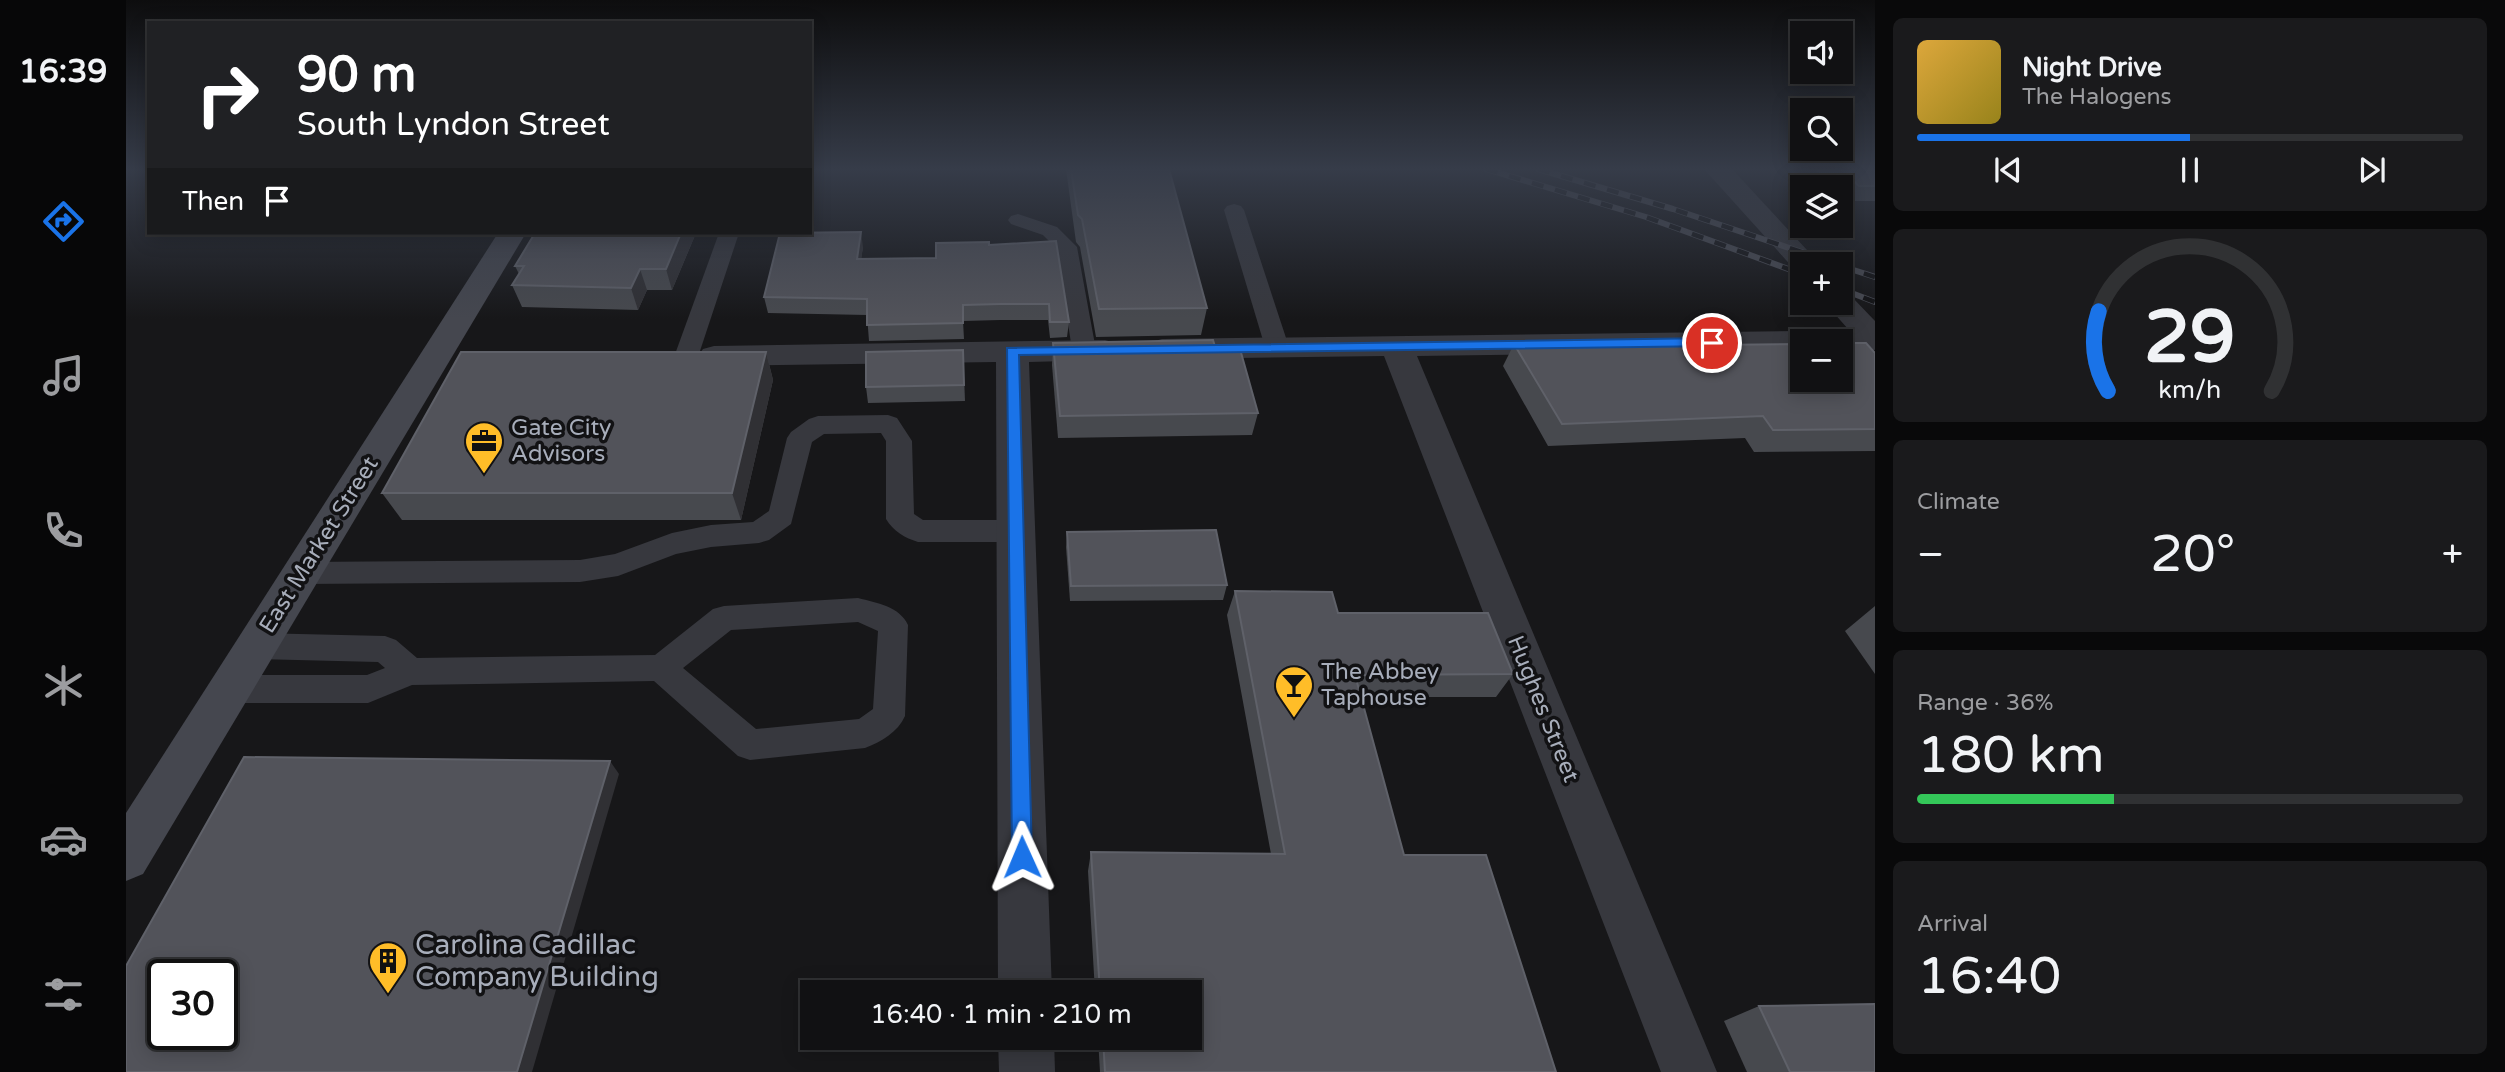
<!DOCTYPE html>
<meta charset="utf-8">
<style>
:root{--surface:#111113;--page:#1a1a1c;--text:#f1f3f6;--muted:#9c9da0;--line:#303133;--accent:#1a73e8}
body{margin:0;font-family:"Varela Round",sans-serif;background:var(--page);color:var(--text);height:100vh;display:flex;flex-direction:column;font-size:26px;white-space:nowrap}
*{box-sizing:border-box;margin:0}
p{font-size:23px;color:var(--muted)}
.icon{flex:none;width:38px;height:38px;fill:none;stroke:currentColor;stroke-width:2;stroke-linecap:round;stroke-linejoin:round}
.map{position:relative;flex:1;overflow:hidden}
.drawer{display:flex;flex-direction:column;gap:18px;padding:18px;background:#09090a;width:630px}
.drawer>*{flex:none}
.banner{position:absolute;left:21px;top:21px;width:665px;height:214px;border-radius:0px;box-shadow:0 4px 18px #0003,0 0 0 2px var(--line);background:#202124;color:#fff;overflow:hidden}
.fabs{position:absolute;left:1664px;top:21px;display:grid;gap:14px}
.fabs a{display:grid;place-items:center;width:63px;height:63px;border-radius:0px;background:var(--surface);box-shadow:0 4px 18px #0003,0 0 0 2px var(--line);font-size:35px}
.speed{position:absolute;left:21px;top:959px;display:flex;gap:14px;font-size:35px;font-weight:700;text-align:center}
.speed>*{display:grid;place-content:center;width:91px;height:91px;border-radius:50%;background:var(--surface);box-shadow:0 4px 18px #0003,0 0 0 2px var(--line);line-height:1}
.speed .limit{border:4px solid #111;border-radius:10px;background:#fff;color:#111}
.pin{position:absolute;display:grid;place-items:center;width:60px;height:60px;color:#fff;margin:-30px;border:4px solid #fff;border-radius:50%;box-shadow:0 2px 7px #0007}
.me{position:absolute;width:77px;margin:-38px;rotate:359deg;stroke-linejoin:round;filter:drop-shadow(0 0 5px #0008)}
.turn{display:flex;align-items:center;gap:24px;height:147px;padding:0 35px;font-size:32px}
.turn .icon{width:91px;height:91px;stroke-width:2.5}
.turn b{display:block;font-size:49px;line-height:60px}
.then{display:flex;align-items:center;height:66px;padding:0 35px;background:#0003;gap:14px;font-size:26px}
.big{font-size:52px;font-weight:600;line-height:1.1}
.drawer .widget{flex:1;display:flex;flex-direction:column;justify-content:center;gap:10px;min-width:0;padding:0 24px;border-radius:10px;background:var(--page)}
.drawer .dial{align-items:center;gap:0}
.dial svg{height:182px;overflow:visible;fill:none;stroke:var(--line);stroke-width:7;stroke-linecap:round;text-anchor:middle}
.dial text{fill:var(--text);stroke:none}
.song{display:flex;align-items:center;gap:21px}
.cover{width:84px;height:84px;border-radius:10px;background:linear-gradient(135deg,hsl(40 70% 55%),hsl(50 70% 35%))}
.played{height:7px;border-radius:4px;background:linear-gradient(90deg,var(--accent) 50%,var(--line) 50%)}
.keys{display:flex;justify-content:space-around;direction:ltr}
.heat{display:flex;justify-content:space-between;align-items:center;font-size:38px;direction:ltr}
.charge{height:10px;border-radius:5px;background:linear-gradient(90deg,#34c759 36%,var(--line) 0)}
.trip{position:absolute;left:674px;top:980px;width:402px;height:70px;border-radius:0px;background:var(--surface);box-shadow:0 4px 18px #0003,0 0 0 2px var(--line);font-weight:600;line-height:70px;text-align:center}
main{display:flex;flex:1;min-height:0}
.menu{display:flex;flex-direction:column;width:126px;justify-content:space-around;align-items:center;background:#070708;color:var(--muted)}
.menu .icon{width:49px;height:49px}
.menu .current{color:var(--accent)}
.menu b{font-size:32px;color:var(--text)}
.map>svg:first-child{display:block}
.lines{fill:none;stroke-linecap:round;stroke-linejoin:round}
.service{fill:#37383e;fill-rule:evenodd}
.minor{fill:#37383e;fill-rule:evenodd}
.tertiary{fill:#37383e;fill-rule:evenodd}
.secondary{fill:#45474f;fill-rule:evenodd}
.rail-casing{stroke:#4a4c54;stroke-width:6}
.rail{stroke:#121214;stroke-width:4.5;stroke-dasharray:12;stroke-linecap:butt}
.wall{fill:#47494e}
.shaded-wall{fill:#303034}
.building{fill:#52535a;stroke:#5f6169;stroke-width:2;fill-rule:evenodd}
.route{fill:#1a73e8;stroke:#114b97;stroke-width:2}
.labels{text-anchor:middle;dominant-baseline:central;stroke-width:7;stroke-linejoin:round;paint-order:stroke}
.poi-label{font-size:23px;fill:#a7adba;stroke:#121214;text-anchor:start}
.street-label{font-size:23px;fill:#a7adba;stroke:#121214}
.near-poi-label{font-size:28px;fill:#a7adba;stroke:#121214;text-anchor:start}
</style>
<main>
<nav class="menu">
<b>16:39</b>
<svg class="icon current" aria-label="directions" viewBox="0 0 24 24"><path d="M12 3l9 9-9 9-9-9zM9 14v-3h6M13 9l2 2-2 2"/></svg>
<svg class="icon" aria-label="music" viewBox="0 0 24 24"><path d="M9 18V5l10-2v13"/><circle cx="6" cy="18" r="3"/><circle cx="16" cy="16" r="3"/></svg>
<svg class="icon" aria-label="phone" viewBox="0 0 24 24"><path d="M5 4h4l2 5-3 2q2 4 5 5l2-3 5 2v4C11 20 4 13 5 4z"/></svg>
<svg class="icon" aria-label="climate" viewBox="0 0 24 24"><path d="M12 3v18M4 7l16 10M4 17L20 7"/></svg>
<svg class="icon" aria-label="car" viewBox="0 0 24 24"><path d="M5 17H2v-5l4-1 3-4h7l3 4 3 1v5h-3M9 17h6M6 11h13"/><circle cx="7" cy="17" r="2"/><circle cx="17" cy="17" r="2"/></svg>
<svg class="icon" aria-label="filters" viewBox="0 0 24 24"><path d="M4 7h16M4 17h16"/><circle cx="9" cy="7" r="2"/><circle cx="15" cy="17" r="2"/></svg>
</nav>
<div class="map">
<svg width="1749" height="1072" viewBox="0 0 1749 1072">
<rect width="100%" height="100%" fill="#171719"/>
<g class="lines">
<g class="service">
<path d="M1108,204L1115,206L1118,210L1163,347L1159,352L1151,354L1143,352L1139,347L1098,210L1101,206Z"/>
<path d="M892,214L931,227L951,247L970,350L966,355L958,358L950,355L946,350L931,249L917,235L885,224L882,220L885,216Z"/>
<path d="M593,233H613L572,357L568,362L560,365L552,362L548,357Z"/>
<path d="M762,415L771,418L786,441L788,514L797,520H890L900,523L904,531L900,539L890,542H792C779,538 767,531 760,519V441L755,433L698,434L686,442L665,524L643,540L633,543L585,547L550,554L492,576L454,582L175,584L165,581L161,573L165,565L175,562L454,560L489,554L546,533L585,525L627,522L643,511L661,438L665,432L683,419L692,416Z"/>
<path d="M732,598C751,603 773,606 782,625L779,716C772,732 755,742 739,748L624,760L612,756L528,681L286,685L242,703H103L92,699L87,689L92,679L103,675H241L259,668L252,662L130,659L119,655L115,646L119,637L130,633L259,636L270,640L291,658L529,655L587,609L598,606ZM732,622L752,631L747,709L733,719L630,729L557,668L605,630Z"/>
</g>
<g class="minor">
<path d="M1749,330L1748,350L1715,351V341H1676V351L1291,356L1591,1072H1535L1258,356L1036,359L1025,356L1020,349L1025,342L1036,339Z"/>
<path d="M979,340L990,343L995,350L990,357L979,360L903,362L926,992H872L870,362L588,366L577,363L572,356L577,349L588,346Z"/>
<path d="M872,1038H928L929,1072H873Z"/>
</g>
<g class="tertiary">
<path d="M1578,169H1606L1694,264H1676V272L1669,270Z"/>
<path d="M1715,294L1725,296L1749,321V350L1738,347L1699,303H1715Z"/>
</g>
<path class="secondary" d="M372,233H400L17,874L0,881V813Z"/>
<defs>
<g id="rail">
<path d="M1360,169L1520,217L1676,274"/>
<path d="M1412,169L1547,209L1711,264"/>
<path d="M1715,266L1749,277"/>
<path d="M1715,289L1749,302"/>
</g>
</defs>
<use href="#rail" class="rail-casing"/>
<use href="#rail" class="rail"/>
</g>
<g class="wall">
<path d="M940,169H1043L1081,308L1075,335L970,337L954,247L950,242Z"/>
<path d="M1689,169H1749V201H1722L1715,195V187H1707Z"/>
<path d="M409,233H570L546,290H521L512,310L396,307L386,285L393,274L389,266Z"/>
<path d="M863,245L943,322L941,337L924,338L922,320H874L837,321L838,339L743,341L741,315L642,313L638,297L737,247L735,259L810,258Z"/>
<path d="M927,343L1090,350L1132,413L1126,435L932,438L926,365Z"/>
<path d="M1388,344L1749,353V451L1628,452L1619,438L1422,446L1377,366Z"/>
<path d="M837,350L839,401L742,403L740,387Z"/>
<path d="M640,352L647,380L615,520H276L256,493Z"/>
<path d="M941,532L1101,585L1097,600L944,601L940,547Z"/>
<path d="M1109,591L1212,613L1387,674L1370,697H1235L1278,855L1430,1072H974L972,1038H1064V992H969L962,871L965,852L1145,854L1101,615Z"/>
<path d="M1749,606V674L1719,631Z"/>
<path d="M1633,1006L1749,1072H1621L1598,1021Z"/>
</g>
<g class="shaded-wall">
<path d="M735,232L737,247L733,275L731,259Z"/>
<path d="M555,233H570L546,290L540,269Z"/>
<path d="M514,269L521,290L512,310L505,288Z"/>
<path d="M640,352L647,380L615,520L606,493Z"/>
<path d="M484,761L493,774L406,1072H391Z"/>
</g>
<g class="building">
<path d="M945,169H1043L1081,308L973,309L956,219L952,215Z"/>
<path d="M1715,169H1749V186H1733Z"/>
<path d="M735,232L731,259L810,258V243L863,242V245L930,241L943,322H924L923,304H874L837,305V323L741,325V299L638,297L654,233Z"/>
<path d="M409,233H555L540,269H514L505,288L386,285L398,266H389Z"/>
<path d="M1087,340L1090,350L1114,349L1132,413L934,416L927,343Z"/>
<path d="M1488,342L1491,346L1676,344V380H1715V343H1740L1749,353V429L1647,430L1637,416L1436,424L1388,344Z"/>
<path d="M837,350L838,385L740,387V352Z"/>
<path d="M335,352H640L606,493H256Z"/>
<path d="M1090,530L1101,585L945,586L941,532Z"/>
<path d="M1109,591L1206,592L1212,613H1362L1387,674L1229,675L1278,855H1360L1430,1072H979L977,1038H1064V992H974L965,852L1159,854Z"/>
<path d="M118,757L484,761L391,1072H0V966ZM37,975H96V1034H37Z"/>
<path d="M1749,1004V1072H1664L1633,1006Z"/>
</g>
<linearGradient id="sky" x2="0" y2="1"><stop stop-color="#0d0d0e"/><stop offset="0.53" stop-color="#363c49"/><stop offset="1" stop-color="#363c49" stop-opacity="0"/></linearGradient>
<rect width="1749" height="319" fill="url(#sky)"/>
<path class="route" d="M1586,338L1591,340V346L893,355L906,857L903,864L896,867L889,864L886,857L881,348Z"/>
<defs>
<symbol id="office-pin" viewBox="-11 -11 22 30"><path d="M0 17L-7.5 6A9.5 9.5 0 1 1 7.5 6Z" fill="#ffbd28" stroke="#121214"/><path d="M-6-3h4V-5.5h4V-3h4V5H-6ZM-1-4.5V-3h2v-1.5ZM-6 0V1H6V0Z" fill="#111"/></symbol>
<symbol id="bar-pin" viewBox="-11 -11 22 30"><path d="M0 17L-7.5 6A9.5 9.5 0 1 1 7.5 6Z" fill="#ffbd28" stroke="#121214"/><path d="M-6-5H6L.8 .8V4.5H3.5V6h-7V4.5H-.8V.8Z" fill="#111"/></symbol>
<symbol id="building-pin" viewBox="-11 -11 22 30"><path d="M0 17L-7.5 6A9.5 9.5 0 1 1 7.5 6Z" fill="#ffbd28" stroke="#121214"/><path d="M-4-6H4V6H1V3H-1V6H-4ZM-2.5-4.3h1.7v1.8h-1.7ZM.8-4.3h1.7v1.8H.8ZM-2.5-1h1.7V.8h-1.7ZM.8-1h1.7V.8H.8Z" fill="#111"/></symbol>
</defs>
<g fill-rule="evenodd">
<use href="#office-pin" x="336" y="419" width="44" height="60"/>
<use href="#bar-pin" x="1146" y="663" width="44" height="60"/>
<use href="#building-pin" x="240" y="939" width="44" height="60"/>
</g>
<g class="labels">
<g class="poi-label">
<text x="385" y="428">Gate City<tspan x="385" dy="26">Advisors</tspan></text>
<text x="1195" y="672">The Abbey<tspan x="1195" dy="26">Taphouse</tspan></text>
</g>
<g class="street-label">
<text transform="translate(193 545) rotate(-58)">East Market Street</text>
<text transform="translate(1417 709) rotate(68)">Hughes Street</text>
</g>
<g class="near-poi-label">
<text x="289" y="945">Carolina Cadillac<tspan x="289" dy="32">Company Building</tspan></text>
</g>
</g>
</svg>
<div class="fabs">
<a><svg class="icon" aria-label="sound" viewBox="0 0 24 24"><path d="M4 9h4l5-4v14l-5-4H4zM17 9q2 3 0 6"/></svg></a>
<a><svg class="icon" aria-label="search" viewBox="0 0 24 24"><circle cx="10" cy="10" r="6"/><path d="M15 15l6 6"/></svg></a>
<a><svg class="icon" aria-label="layers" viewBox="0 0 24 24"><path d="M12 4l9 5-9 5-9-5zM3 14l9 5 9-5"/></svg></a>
<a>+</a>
<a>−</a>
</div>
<div class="speed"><div class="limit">30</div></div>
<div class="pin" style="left:1586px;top:343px;background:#d93025"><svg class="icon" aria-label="arrive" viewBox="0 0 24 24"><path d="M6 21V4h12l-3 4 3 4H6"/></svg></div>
<svg class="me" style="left:896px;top:857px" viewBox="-20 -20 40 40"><path d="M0-17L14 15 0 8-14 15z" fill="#1a73e8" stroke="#fff" stroke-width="4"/></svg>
<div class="trip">16:40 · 1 min · 210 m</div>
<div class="banner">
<div class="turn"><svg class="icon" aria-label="right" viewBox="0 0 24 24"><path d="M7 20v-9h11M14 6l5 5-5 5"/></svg><div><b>90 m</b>South Lyndon Street</div></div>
<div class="then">Then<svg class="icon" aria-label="arrive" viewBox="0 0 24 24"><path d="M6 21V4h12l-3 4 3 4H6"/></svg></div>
</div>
</div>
<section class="drawer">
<div class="widget">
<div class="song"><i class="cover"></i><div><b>Night Drive</b><p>The Halogens</p></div></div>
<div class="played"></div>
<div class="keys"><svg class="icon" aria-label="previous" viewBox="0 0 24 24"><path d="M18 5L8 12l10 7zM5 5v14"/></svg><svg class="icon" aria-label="pause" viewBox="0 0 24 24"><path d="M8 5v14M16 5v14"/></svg><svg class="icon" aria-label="next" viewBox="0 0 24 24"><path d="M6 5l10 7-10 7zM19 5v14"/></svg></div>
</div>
<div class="widget dial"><svg viewBox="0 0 100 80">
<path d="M14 69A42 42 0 1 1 86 69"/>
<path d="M14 69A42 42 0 0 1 10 34" stroke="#1a73e8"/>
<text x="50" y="56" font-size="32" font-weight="700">29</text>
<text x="50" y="72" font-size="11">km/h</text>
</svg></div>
<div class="widget"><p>Climate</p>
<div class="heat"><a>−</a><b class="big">20°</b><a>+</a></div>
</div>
<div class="widget"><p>Range · 36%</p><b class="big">180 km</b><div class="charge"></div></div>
<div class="widget"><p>Arrival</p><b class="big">16:40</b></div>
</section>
</main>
